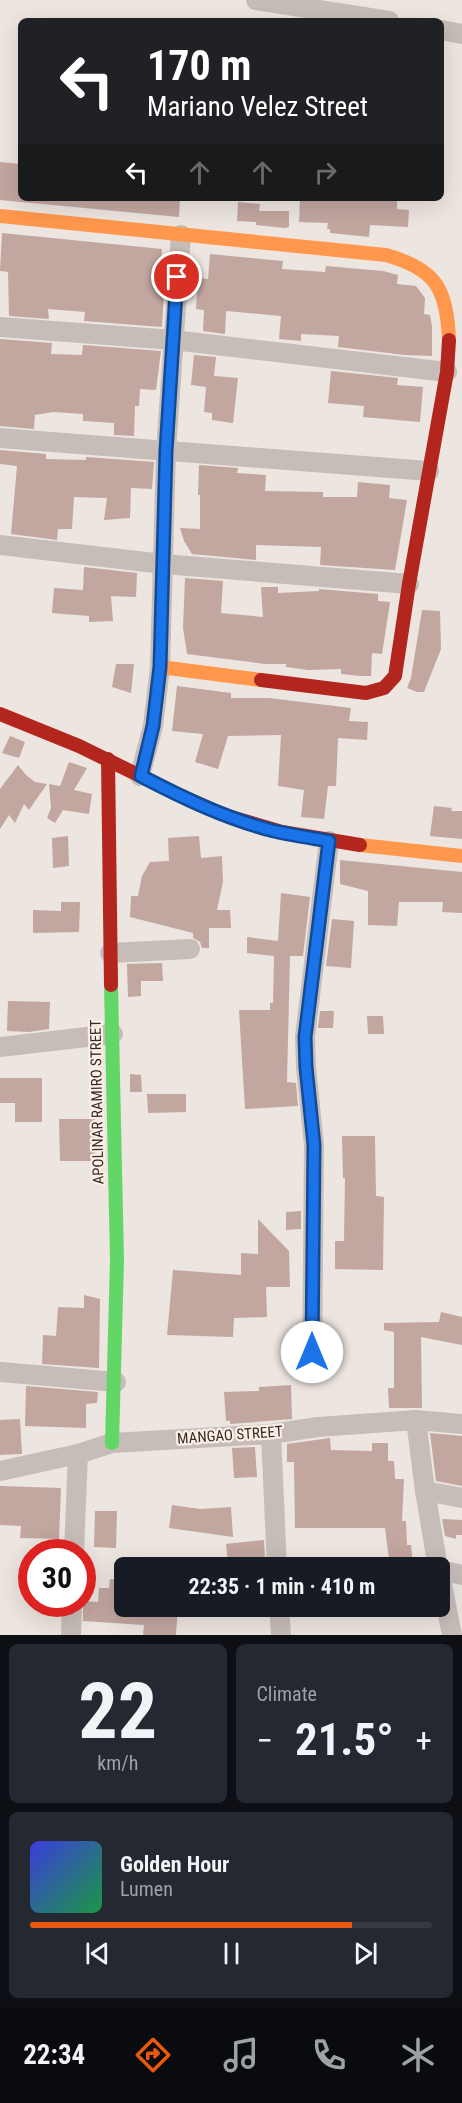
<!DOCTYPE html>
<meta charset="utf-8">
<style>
:root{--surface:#171b24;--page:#242831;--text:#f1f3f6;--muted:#9ea1a6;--line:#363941;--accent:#ea580c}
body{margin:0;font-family:"Roboto Condensed",sans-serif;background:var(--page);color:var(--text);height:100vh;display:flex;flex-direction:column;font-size:22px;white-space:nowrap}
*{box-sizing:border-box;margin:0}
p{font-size:20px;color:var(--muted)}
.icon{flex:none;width:33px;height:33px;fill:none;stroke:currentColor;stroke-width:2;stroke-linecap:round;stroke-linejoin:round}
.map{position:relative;height:1635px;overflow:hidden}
.sheet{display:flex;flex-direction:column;gap:9px;padding:9px;background:#0d0f14;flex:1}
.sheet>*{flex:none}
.top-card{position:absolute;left:18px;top:18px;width:426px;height:183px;border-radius:9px;box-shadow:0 6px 24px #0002;background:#202124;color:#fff;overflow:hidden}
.speed{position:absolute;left:18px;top:1539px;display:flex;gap:12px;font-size:30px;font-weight:700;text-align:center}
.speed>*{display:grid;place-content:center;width:78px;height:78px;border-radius:50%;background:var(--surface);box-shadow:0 6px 24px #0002;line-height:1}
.speed .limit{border:9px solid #d22;background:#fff;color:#111}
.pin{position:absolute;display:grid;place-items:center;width:51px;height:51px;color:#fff;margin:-26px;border:3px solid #fff;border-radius:50%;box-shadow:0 2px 6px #0007}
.me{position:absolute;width:66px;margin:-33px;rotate:0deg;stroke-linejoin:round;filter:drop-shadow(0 0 4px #0008)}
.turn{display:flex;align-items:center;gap:21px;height:126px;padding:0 30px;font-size:27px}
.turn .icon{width:78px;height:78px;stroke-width:2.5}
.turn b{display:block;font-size:42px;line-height:51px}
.lanes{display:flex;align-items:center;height:57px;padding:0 30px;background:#0003;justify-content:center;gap:30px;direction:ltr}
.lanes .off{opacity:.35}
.big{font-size:45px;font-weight:700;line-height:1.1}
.sheet .card{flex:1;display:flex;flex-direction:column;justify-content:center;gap:9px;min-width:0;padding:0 21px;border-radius:9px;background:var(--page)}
.sheet .dial{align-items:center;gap:0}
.dial b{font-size:78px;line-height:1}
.song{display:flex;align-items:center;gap:18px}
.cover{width:72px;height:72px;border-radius:9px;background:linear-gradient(135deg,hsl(240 70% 55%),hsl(140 70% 35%))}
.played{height:6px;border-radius:3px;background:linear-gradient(90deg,var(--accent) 80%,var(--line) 80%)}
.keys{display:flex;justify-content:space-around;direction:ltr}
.heat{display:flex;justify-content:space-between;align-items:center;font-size:33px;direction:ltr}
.sheet .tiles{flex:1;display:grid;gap:9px;grid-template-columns:1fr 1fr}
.card:last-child{grid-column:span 2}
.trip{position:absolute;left:114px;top:1557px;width:336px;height:60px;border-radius:9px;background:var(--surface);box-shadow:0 6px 24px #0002;font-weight:700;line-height:60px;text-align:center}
.dock{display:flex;height:96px;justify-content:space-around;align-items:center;background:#090b0e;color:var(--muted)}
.dock .icon{width:42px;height:42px}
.dock .selected{color:var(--accent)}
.dock b{font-size:27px;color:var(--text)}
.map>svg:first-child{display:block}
.building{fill:#c2a6a0}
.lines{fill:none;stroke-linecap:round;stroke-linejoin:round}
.street{stroke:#c6bdb8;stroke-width:20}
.fast{stroke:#63d668;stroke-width:14}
.slow{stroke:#ff974d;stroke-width:14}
.jam{stroke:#b3261e;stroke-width:14}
.route-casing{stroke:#114b97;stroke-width:15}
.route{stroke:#1a73e8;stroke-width:10}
.labels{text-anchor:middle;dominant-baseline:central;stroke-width:4.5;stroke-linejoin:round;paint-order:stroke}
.street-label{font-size:15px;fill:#372a27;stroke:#fbefe6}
</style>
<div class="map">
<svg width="462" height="1635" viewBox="0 0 462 1635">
<rect width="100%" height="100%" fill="#ede5df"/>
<g class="building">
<path d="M0,162L21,164V198H180L179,217L0,200Z"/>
<path d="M300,198H397V209L409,210L408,227L370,225L369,237L330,233V229H327L328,223L299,222Z"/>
<path d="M238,202L260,204L259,211H289V227L285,228L256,225V222L237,221Z"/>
<path d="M2,233L162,249L160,273H165L162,327L84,321L85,312L48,309L49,319L9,316L8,272L0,271Z"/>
<path d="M210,254L283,261L282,269L325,272L326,266L383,271L398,275L397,284L416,286L425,298L424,314L430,315L432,326V356L405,355L338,347L339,336L301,334V341L279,339L281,316L226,311L225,334L203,331L204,310L196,309L198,278L208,279Z"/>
<path d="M0,339L52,343L51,354L82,355L83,345L161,351L156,390L140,389L139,406H135L134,436L114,435V423L83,421V414L53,412L35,415L34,429L0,426Z"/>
<path d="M194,355L216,357L214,376L238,378L233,423L212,420V413L204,412L206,387L191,385Z"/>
<path d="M331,371L398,378L397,385L423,387L420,422L363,417L364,406L328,403Z"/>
<path d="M0,450L46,454V459L86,460V457L154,462L152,489L131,488L130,518L104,520L107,498L74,497L72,529H58L57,540L11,534L17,466L0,464Z"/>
<path d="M199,465L238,468L237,473L266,475L265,491L323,492V497H357L358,482L390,485L389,498L407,500L395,570L320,565L321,547L256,545V560L192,554L184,541L180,528L200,529V495H198Z"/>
<path d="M84,567L137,573L136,597L111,596L113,621L89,622V616L52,613L54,588L83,590Z"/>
<path d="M185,578L223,581L221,613L263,617L261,587H278V593L319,591V589L378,594V601L390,602L382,654L372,653L371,676H361L341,674V669L308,670L286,667V664H265L187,654L183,628Z"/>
<path d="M422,610L440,611L441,649L424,692H417L407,688L411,678Z"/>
<path d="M116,664H134L131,693L112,687Z"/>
<path d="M177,686L231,693V698H269L351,708L349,721L368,722L367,740L338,738L336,786H328L324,819L301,817L304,790L278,786L281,735L228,736L218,769L195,762L203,734L172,731Z"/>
<path d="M10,736L25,742L19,758L2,753Z"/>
<path d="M69,762L87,768L74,790L92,794L89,814L63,810L55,823L47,818L51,808L49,784L60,786Z"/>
<path d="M18,765L26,775L35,782L47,784L29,810L24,804L15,823L9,815L0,829V789Z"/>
<path d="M434,806L452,808L451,811H462V839L430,836Z"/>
<path d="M68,836L69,866L53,868L52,838Z"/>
<path d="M199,836L201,858L222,856L223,882L217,910H230L231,928H209V948H202L200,942L193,938V933L130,917L131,896H138L142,876L150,862L169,861L168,838Z"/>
<path d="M340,860L462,872V913L442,912L443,902H399L397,926L368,925V891L340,884Z"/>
<path d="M281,893L310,897L303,956H290L287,1082L296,1083L298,1106L245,1109L239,1010H270V1003H273L274,956L247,953V937L278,941Z"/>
<path d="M61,902H80L79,932L33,933V910L61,911Z"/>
<path d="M332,919L354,921L351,968L326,966Z"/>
<path d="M162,963L163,981H141V996L128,997L127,964Z"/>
<path d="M8,1001L50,1002L49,1029L29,1032L7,1031Z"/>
<path d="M320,1011H334L333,1028H318Z"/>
<path d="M367,1016H383L384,1034H368Z"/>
<path d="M130,1074L141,1075L142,1092H130Z"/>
<path d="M0,1078H42V1122H15V1103H0Z"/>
<path d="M147,1094H186V1112L148,1113Z"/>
<path d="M59,1119H95V1161H60Z"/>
<path d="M342,1136H375L376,1196L384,1197L383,1270L335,1269V1241H344L345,1178H343Z"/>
<path d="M301,1211V1229L286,1230V1212Z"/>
<path d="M258,1219L289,1251L290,1287H266L267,1317L234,1318L233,1337L167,1335L173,1270L241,1275V1253L258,1254Z"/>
<path d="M84,1295L100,1299L99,1368L42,1364L43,1335L56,1336L58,1307L84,1308Z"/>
<path d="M441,1312L462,1317V1345L421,1337L422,1408H389L388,1388H394V1332L384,1330V1323L439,1322Z"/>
<path d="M291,1385L292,1419L230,1424V1421H226L224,1392L259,1391V1387Z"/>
<path d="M26,1386L98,1392L97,1403L86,1404V1428L25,1426Z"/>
<path d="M20,1419L22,1454L0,1455V1420Z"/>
<path d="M430,1433L462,1436V1486L436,1481Z"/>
<path d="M330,1438L331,1450L372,1451V1443H388V1461H394L395,1479H404L402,1521H406L407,1545H411L413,1566L390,1567L385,1528H295L294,1462H287V1444Z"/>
<path d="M255,1447L257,1477L234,1478L232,1448Z"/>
<path d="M0,1486L61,1488L59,1539L20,1538L21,1526L0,1525Z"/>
<path d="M172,1505L200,1509L231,1507L233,1537L169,1528Z"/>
<path d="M95,1511H117L116,1548L94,1547Z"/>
<path d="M442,1519L462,1520V1535H456V1539L445,1536Z"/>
<path d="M264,1540L265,1558L228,1563L226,1544Z"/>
<path d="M110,1579L124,1580V1606H178L176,1635H143L144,1625L83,1621V1601L98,1602L99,1588H109Z"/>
</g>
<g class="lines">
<g class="street">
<path d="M256,0L389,21"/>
<path d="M441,30L462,34"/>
<path d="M0,327L173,340L447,372"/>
<path d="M0,438L429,471"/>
<path d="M0,545L163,564L409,584"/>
<path d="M140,776L153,726L160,667L166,451L181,235"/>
<path d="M110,953L190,949"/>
<path d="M0,1047L113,1034"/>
<path d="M312,1368L314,1145L306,1067L305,1037L329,841"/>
<path d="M1,1372L116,1382"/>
<path d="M416,1420L425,1491L438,1568"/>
<path d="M271,1434L277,1568"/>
<path d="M0,1471L78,1454L112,1443L271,1434L318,1427L416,1420L462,1424"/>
<path d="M425,1491L462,1498"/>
<path d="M74,1552L78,1454"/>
<path d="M440,1570L462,1575"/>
<path d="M440,1575L452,1635"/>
<path d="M279,1606L281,1635"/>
<path d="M71,1635L72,1604"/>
</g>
<path class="fast" d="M111,985L117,1260L112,1443"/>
<g class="slow">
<path d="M0,216L386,255C436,269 447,289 449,340"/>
<path d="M160,667L261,680"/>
<path d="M360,845L462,856"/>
</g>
<g class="jam">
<path d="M261,680L366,693L384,688L395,676L409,584L447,372L449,340"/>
<path d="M0,714L79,746L179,795L224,815L282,832L360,845"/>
<path d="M108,759L111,985"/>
</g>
</g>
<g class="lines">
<defs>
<path id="route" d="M177,277L166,451L160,667L153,726L141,776C183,798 227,819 274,831C292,835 311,838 329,841L305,1037L306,1067L314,1145L312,1352"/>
</defs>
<use href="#route" class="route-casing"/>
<use href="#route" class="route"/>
</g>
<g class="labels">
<g class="street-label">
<text transform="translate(97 1102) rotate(-91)">APOLINAR RAMIRO STREET</text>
<text transform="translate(230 1435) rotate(-4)">MANGAO STREET</text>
</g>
</g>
</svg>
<div class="speed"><div class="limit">30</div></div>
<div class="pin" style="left:177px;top:277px;background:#d93025"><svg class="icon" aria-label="arrive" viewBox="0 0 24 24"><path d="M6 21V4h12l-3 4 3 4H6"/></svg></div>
<svg class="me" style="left:312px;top:1352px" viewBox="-20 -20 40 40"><circle r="19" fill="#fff"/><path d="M0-13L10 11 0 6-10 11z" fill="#1a73e8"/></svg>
<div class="trip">22:35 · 1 min · 410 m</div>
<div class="top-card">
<div class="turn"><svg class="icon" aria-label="left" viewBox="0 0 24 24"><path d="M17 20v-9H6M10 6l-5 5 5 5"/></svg><div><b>170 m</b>Mariano Velez Street</div></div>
<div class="lanes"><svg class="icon" aria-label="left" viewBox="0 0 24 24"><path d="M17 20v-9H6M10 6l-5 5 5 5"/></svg><svg class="icon off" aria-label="ahead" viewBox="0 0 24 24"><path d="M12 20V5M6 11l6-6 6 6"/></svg><svg class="icon off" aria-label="ahead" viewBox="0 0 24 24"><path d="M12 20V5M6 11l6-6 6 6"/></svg><svg class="icon off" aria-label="right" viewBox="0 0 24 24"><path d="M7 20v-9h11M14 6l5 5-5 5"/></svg></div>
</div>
</div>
<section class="sheet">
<div class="tiles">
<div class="card dial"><b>22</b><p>km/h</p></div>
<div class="card"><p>Climate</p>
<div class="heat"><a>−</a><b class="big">21.5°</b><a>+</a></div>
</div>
<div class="card">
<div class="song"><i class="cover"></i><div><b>Golden Hour</b><p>Lumen</p></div></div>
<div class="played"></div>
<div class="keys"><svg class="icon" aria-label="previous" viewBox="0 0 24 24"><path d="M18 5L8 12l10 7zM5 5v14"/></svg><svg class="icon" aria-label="pause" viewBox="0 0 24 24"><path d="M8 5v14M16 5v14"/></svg><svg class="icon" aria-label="next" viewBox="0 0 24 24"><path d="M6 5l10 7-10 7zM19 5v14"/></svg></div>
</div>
</div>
</section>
<nav class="dock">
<b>22:34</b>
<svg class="icon selected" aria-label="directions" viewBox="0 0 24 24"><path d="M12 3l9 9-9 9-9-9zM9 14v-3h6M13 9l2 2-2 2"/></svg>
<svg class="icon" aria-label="music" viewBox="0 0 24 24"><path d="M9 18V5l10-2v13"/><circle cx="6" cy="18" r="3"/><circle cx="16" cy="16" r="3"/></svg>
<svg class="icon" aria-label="phone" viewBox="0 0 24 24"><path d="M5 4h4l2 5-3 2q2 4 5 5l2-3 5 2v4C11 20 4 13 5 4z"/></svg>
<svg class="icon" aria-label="climate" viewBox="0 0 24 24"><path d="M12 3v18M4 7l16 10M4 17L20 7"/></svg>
</nav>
